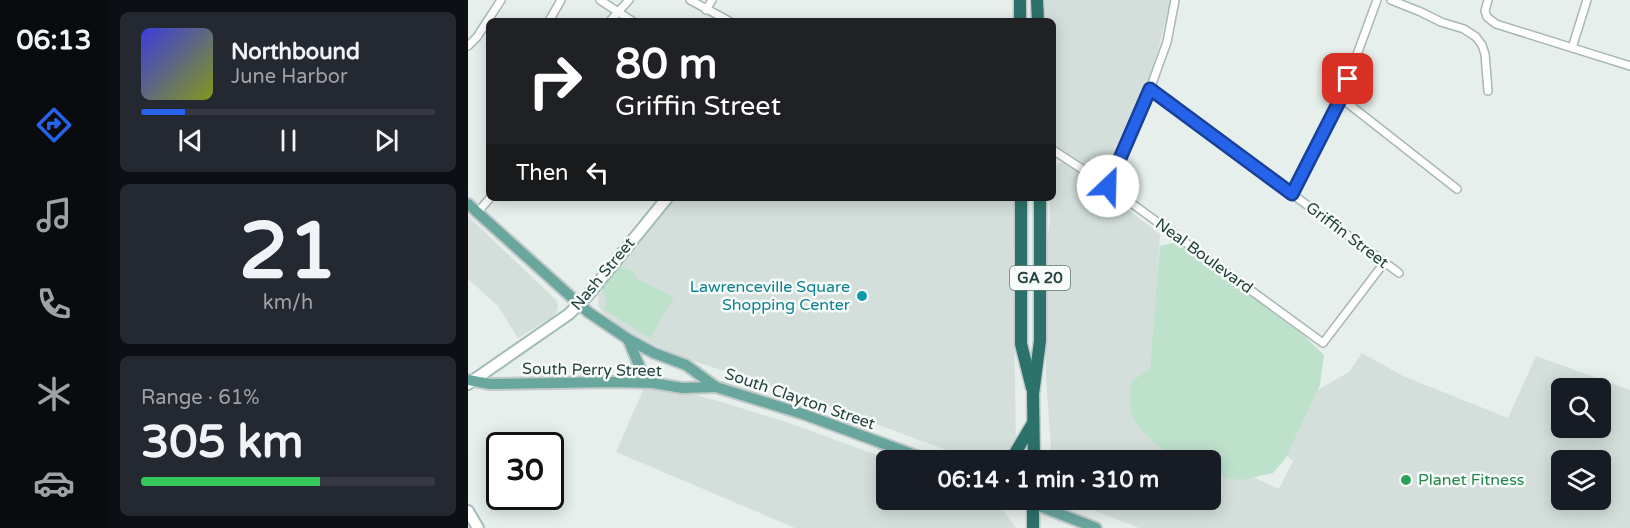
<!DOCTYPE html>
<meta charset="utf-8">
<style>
:root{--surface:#171b24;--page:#242831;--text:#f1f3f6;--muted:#9ea1a6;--line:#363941;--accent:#2563eb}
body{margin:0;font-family:"Varela Round",sans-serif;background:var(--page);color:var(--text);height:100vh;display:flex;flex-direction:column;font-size:22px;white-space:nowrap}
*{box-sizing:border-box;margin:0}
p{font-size:20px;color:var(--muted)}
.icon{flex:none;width:33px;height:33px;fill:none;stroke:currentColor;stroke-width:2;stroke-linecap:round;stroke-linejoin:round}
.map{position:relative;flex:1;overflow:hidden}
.panel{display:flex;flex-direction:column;gap:12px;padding:12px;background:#0d0f14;width:360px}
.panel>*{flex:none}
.guide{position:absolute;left:18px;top:18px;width:570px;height:183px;border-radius:9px;box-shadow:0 3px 15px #0003;background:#202124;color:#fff;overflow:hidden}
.tools{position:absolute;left:1083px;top:378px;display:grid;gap:12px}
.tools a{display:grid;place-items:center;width:60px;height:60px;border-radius:9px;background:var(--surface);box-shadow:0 3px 15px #0003;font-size:30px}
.speed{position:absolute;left:18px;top:432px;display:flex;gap:12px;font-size:30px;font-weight:700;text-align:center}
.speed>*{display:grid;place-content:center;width:78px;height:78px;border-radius:50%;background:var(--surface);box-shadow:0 3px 15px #0003;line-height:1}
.speed .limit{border:3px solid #111;border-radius:9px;background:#fff;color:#111}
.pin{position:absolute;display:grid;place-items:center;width:51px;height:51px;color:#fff;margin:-26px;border-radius:12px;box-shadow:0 3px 9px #0006}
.me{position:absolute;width:66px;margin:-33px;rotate:24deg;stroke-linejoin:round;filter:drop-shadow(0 0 4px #0008)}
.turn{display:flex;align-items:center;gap:21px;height:126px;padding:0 30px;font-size:27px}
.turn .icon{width:78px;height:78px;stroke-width:2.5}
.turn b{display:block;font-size:42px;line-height:51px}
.then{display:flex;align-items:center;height:57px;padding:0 30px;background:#0003;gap:12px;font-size:22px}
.big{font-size:45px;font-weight:700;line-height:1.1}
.panel .card{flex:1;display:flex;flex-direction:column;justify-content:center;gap:9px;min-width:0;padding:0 21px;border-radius:9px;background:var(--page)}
.panel .dial{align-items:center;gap:0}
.dial b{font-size:78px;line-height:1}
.song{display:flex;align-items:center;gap:18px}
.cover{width:72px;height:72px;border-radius:9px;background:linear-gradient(135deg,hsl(240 70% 55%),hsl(70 70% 35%))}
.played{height:6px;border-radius:3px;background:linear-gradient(90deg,var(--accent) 15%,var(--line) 15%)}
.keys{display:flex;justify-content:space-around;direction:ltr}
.charge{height:9px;border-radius:4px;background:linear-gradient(90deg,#34c759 61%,var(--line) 0)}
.trip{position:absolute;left:408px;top:450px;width:345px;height:60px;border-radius:9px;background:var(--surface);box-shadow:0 3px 15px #0003;font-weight:700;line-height:60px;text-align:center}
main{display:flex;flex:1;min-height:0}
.menu{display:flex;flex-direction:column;width:108px;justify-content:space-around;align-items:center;background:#090b0e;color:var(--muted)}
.menu .icon{width:42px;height:42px}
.menu .active{color:var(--accent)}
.menu b{font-size:27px;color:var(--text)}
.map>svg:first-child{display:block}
.built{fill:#d4dfdb;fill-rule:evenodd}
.green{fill:#bee1cc}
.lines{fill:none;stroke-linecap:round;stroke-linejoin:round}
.street-casing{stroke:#a8b8b4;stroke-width:10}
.secondary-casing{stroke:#a3bcb6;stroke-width:14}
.primary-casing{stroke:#c1cac9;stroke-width:14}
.highway-casing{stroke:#c1cac9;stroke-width:15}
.street{stroke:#fff;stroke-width:7}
.secondary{stroke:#fff;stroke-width:10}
.primary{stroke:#69a69e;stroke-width:10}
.highway{stroke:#2d716b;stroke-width:12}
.route-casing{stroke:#184099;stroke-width:15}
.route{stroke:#2563eb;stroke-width:10}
.culture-dot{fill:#0f9aa8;stroke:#f7fbfa;stroke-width:2}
.leisure-dot{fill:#2e9e5b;stroke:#f7fbfa;stroke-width:2}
.labels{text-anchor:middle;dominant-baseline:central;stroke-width:5;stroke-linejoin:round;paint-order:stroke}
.shield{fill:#f7fbfa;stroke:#637a76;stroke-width:1.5}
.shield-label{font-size:15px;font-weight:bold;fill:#23433e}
.street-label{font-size:16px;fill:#23433e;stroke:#f7fbfa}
.culture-label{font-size:16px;fill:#0d838f;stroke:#f7fbfa;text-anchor:end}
.leisure-label{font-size:16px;fill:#27864d;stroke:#f7fbfa;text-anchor:start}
</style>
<main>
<nav class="menu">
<b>06:13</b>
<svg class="icon active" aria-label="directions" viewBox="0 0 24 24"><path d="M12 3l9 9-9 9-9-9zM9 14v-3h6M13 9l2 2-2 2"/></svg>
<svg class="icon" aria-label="music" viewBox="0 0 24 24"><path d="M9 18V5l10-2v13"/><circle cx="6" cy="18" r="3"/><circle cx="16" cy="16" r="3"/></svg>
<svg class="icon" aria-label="phone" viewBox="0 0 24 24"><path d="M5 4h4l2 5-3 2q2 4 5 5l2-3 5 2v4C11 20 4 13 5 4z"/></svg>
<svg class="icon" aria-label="climate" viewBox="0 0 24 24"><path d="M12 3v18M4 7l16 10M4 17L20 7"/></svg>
<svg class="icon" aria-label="car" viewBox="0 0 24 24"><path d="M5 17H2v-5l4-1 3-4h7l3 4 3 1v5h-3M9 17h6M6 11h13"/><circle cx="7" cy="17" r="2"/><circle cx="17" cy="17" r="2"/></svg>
</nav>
<section class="panel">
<div class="card">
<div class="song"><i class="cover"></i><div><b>Northbound</b><p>June Harbor</p></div></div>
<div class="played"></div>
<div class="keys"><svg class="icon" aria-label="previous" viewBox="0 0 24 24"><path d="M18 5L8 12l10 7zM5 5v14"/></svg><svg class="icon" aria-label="pause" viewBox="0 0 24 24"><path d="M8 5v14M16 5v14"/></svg><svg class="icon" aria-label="next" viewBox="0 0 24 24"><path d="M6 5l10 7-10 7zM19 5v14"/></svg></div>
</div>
<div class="card dial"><b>21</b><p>km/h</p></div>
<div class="card"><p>Range · 61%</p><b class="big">305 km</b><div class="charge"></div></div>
</section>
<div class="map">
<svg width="1162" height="528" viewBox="0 0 1162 528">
<rect width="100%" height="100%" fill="#e6efec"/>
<g class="built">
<path d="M575,0H703L682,81L640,175L637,177L630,174L585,144V21H574Z"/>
<path d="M592,163H598L692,234L682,429L811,489L825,461L811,450L837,397L881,372L894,353L935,376L1040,418L1068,356L1162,390V528H671L600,500H742V460H580L583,448L578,379V249L582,219L581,198H585V169ZM1094,388H1132V428H1094ZM1094,460H1132V500H1094Z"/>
<path d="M207,198H546L549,233L545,250L548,444L534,460H505L336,397L204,354L154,327L135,313L130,306V295L145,277L153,262Z"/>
<path d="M0,216L89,301L90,308L86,316L50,338L30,306L0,279Z"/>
<path d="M176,388L224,394L257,403L321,423L423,460H418V500H508L536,512L548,528H327L148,452Z"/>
</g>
<g class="green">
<path d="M708,242L828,328L856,355L852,385L817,459L805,473L773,480L743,476L742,460H707C693,446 671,434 664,415C660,406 663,391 663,381L682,370L692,246Z"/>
<path d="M151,265L166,272L169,279L206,297L184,335V339L136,310L139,299L133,289Z"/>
</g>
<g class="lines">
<defs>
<g id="street">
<path d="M132,0L164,21"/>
<path d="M222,0L261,21"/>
<path d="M923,0L953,12L973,22L996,29L1008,37L1014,45L1017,54L1020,91"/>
<path d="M1020,0L1017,11L1019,17L1028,24L1162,66"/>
<path d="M238,10L244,0"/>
<path d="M81,21L93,0"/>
<path d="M142,21L161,0"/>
<path d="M0,46L9,37L33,0"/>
<path d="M1104,48L1119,0"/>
<path d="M682,89L931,273"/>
<path d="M873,98L989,189"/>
<path d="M585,150L640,186L855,343L916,263"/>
<path d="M640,186L682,89L699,42L707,0"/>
<path d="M824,194L873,98L909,0"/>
<path d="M9,213L22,198"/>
</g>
<g id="secondary">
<path d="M0,384L101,314L121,294L199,198"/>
<path d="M0,511L10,528"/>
</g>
<g id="primary">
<path d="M0,204L120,312L160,339L186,353L218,365L248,387L335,414L460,460"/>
<path d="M160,339L175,375L185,383"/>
<path d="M0,380L22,384L145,382L185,383L214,388L248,387"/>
<path d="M556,500L628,528"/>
</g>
<g id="highway">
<path d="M552,0V21"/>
<path d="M569,0L570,21"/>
<path d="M553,198V344L564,388"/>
<path d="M540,460L546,455L565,423"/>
<path d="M566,460L565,394L572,341V198"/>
<path d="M565,528V500"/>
</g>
</defs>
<use href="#street" class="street-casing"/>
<use href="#secondary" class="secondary-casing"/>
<use href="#primary" class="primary-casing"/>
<use href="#highway" class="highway-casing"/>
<use href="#street" class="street"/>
<use href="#secondary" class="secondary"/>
<use href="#primary" class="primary"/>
<use href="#highway" class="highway"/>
</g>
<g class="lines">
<defs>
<path id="route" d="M640,186L682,89L824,194L873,98L880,79"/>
</defs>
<use href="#route" class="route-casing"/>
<use href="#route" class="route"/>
</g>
<circle class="culture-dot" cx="394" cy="296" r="6"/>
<circle class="leisure-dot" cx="938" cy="480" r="6"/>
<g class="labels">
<rect class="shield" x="542" y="266" width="60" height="24" rx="4.5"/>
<g class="shield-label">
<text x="572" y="278">GA 20</text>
</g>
<g class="street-label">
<text transform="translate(879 235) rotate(37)">Griffin Street</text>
<text transform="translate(736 256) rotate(36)">Neal Boulevard</text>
<text transform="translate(135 274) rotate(-50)">Nash Street</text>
<text transform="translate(124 370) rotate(1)">South Perry Street</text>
<text transform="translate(332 399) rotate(19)">South Clayton Street</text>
</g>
<g class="culture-label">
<text x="382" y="287">Lawrenceville Square<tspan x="382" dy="18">Shopping Center</tspan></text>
</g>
<g class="leisure-label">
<text x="950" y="480">Planet Fitness</text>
</g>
</g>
</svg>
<div class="tools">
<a><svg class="icon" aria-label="search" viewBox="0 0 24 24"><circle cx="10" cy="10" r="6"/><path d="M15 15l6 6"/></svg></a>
<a><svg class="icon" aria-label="layers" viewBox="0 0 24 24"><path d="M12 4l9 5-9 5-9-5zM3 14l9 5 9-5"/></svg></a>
</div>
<div class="speed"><div class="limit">30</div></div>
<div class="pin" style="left:880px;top:79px;background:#d93025"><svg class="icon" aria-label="arrive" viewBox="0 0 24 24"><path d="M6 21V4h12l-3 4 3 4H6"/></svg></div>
<svg class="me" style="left:640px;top:186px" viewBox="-20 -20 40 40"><circle r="19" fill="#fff"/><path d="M0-13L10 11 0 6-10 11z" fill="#2563eb"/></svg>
<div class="trip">06:14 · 1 min · 310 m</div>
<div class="guide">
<div class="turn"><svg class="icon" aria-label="right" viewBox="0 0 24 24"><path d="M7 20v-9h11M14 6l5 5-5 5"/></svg><div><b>80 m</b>Griffin Street</div></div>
<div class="then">Then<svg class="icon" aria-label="left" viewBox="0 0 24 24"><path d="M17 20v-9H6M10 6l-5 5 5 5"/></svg></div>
</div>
</div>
</main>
